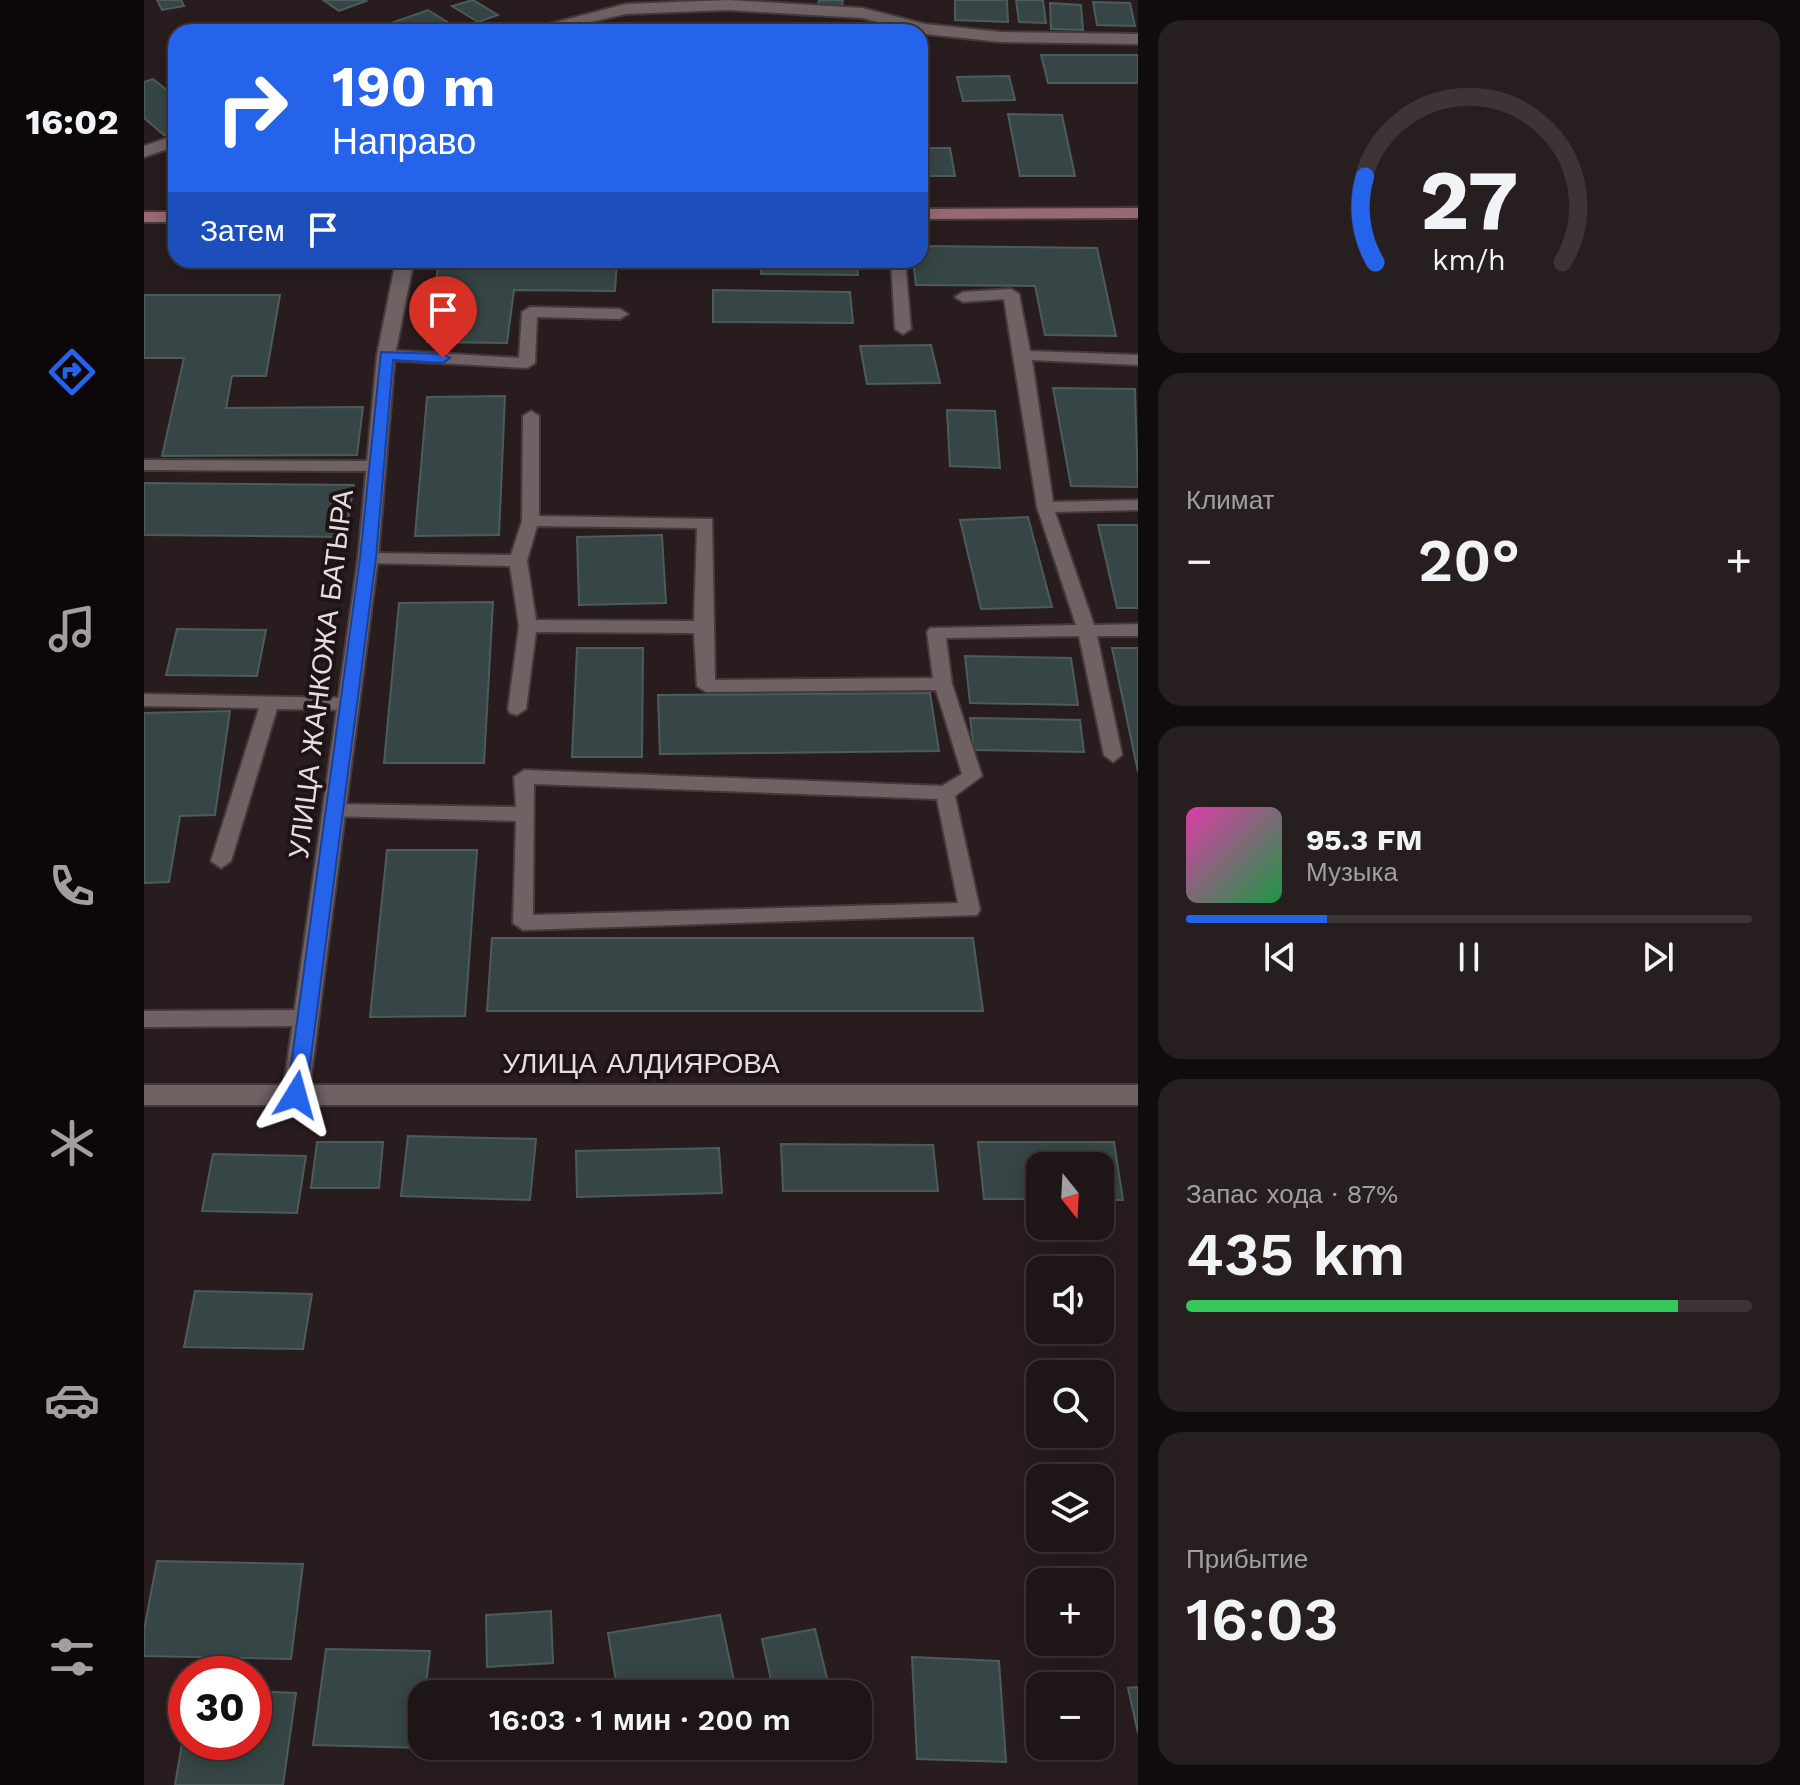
<!DOCTYPE html>
<html lang="ru">
<meta charset="utf-8">
<style>
:root{--surface:#1e1516;--page:#261e1f;--text:#f1f3f6;--muted:#a19fa1;--line:#3c3435;--accent:#2563eb}
body{margin:0;font-family:"Work Sans",sans-serif;background:var(--page);color:var(--text);height:100vh;display:flex;flex-direction:column;font-size:30px;white-space:nowrap}
*{box-sizing:border-box;margin:0}
p{font-size:26px;color:var(--muted)}
.icon{flex:none;width:44px;height:44px;fill:none;stroke:currentColor;stroke-width:2;stroke-linecap:round;stroke-linejoin:round}
.map{position:relative;flex:1;overflow:hidden}
.panel{display:flex;flex-direction:column;gap:20px;padding:20px;background:#100c0c;width:662px}
.panel>*{flex:none}
.hud{position:absolute;left:24px;top:24px;width:760px;height:244px;border-radius:24px;box-shadow:0 4px 20px #0003,0 0 0 2px var(--line);background:#2563eb;color:#fff;overflow:hidden}
.needle{width:52px;rotate:162deg}
.tools{position:absolute;left:882px;top:1152px;display:grid;gap:16px}
.tools a{display:grid;place-items:center;width:88px;height:88px;border-radius:16px;background:var(--surface);box-shadow:0 4px 20px #0003,0 0 0 2px var(--line);font-size:40px}
.speed{position:absolute;left:24px;top:1656px;display:flex;gap:16px;font-size:40px;font-weight:700;text-align:center}
.speed>*{display:grid;place-content:center;width:104px;height:104px;border-radius:50%;background:var(--surface);box-shadow:0 4px 20px #0003,0 0 0 2px var(--line);line-height:1}
.speed .limit{border:12px solid #d22;background:#fff;color:#111}
.pin{position:absolute;display:grid;place-items:center;width:68px;height:68px;color:#fff;margin:-82px -34px;border-radius:50% 50% 50% 0;rotate:-45deg;box-shadow:0 0 8px #0007}
.pin .icon{rotate:45deg}
.me{position:absolute;width:88px;margin:-44px;rotate:8deg;stroke-linejoin:round;filter:drop-shadow(0 0 6px #0008)}
.turn{display:flex;align-items:center;gap:28px;height:168px;padding:0 32px;font-size:36px}
.turn .icon{width:104px;height:104px;stroke-width:2.5}
.turn b{display:block;font-size:56px;line-height:68px}
.then{display:flex;align-items:center;height:76px;padding:0 32px;background:#0003;gap:16px;font-size:30px}
.big{font-size:60px;font-weight:600;line-height:1.1}
.panel .card{flex:1;display:flex;flex-direction:column;justify-content:center;gap:12px;min-width:0;padding:0 28px;border-radius:24px;background:var(--page)}
.panel .dial{align-items:center;gap:0}
.dial svg{height:208px;overflow:visible;fill:none;stroke:var(--line);stroke-width:7;stroke-linecap:round;text-anchor:middle}
.dial text{fill:var(--text);stroke:none}
.song{display:flex;align-items:center;gap:24px}
.cover{width:96px;height:96px;border-radius:12px;background:linear-gradient(135deg,hsl(320 70% 55%),hsl(140 70% 35%))}
.played{height:8px;border-radius:4px;background:linear-gradient(90deg,var(--accent) 25%,var(--line) 25%)}
.keys{display:flex;justify-content:space-around;direction:ltr}
.heat{display:flex;justify-content:space-between;align-items:center;font-size:44px;direction:ltr}
.charge{height:12px;border-radius:6px;background:linear-gradient(90deg,#34c759 87%,var(--line) 0)}
.trip{position:absolute;left:264px;top:1680px;width:464px;height:80px;border-radius:24px;background:var(--surface);box-shadow:0 4px 20px #0003,0 0 0 2px var(--line);font-weight:600;line-height:80px;text-align:center}
main{display:flex;flex:1;min-height:0}
.tab-bar{display:flex;flex-direction:column;width:144px;justify-content:space-around;align-items:center;background:#0c0809;color:var(--muted)}
.tab-bar .icon{width:56px;height:56px}
.tab-bar .current{color:var(--accent)}
.tab-bar b{font-size:36px;color:var(--text)}
.map>svg:first-child{display:block}
.building{fill:#364545;stroke:#4c5c5b;stroke-width:2}
.lines{fill:none;stroke-linecap:round;stroke-linejoin:round}
.lane-casing{stroke:#443a3b;stroke-width:4}
.street-casing{stroke:#443a3b;stroke-width:4}
.secondary-casing{stroke:#443a3b;stroke-width:4}
.lane{fill:#706163;fill-rule:evenodd}
.street{fill:#706163;fill-rule:evenodd}
.secondary{fill:#976972;fill-rule:evenodd}
.route{fill:#2563eb;stroke:#184099;stroke-width:2}
.labels{text-anchor:middle;dominant-baseline:central;stroke-width:8;stroke-linejoin:round;paint-order:stroke}
.street-label{font-size:28px;fill:#e6ddde;stroke:#1e1315}
</style>
<main>
<nav class="tab-bar">
<b>16:02</b>
<svg class="icon current" aria-label="directions" viewBox="0 0 24 24"><path d="M12 3l9 9-9 9-9-9zM9 14v-3h6M13 9l2 2-2 2"/></svg>
<svg class="icon" aria-label="music" viewBox="0 0 24 24"><path d="M9 18V5l10-2v13"/><circle cx="6" cy="18" r="3"/><circle cx="16" cy="16" r="3"/></svg>
<svg class="icon" aria-label="phone" viewBox="0 0 24 24"><path d="M5 4h4l2 5-3 2q2 4 5 5l2-3 5 2v4C11 20 4 13 5 4z"/></svg>
<svg class="icon" aria-label="climate" viewBox="0 0 24 24"><path d="M12 3v18M4 7l16 10M4 17L20 7"/></svg>
<svg class="icon" aria-label="car" viewBox="0 0 24 24"><path d="M5 17H2v-5l4-1 3-4h7l3 4 3 1v5h-3M9 17h6M6 11h13"/><circle cx="7" cy="17" r="2"/><circle cx="17" cy="17" r="2"/></svg>
<svg class="icon" aria-label="filters" viewBox="0 0 24 24"><path d="M4 7h16M4 17h16"/><circle cx="9" cy="7" r="2"/><circle cx="15" cy="17" r="2"/></svg>
</nav>
<div class="map">
<svg width="994" height="1785" viewBox="0 0 994 1785">
<rect width="100%" height="100%" fill="#281c1e"/>
<g class="building">
<path d="M13,0H37L40,6L18,10Z"/>
<path d="M179,0H220L222,1L195,11Z"/>
<path d="M329,0L354,15L334,22L308,6Z"/>
<path d="M675,0H699L697,10L673,8Z"/>
<path d="M811,0H863L864,22L811,20Z"/>
<path d="M872,0H899L902,23L875,22Z"/>
<path d="M949,2L986,3L991,26L953,25Z"/>
<path d="M906,3L937,5L939,30L907,29Z"/>
<path d="M284,10L313,28L303,32H266L250,22Z"/>
<path d="M897,55H994V83H904Z"/>
<path d="M865,76L871,100L819,101L813,77Z"/>
<path d="M9,79L32,97V131L20,135L0,118V82Z"/>
<path d="M864,114L918,115L931,176H876Z"/>
<path d="M776,148H806L811,176H776Z"/>
<path d="M776,246L953,248L972,336L901,335L891,286L772,285L769,260H776Z"/>
<path d="M295,260H473L471,291L370,290L363,343L283,342Z"/>
<path d="M616,260H713L714,275L617,274Z"/>
<path d="M569,290L706,292L709,323L569,322Z"/>
<path d="M0,295H136L122,376H88L82,408L219,407L213,455L18,456L40,358H0Z"/>
<path d="M787,345L796,383L723,384L716,346Z"/>
<path d="M909,388L991,389L994,487L927,486Z"/>
<path d="M361,396L355,535L271,536L283,397Z"/>
<path d="M803,410L851,411L856,468L806,466Z"/>
<path d="M0,483L210,485L201,537L0,535Z"/>
<path d="M884,517L908,607L837,609L816,520Z"/>
<path d="M954,525H994V608H973Z"/>
<path d="M518,535L522,603L435,605L433,537Z"/>
<path d="M349,602L340,763H240L255,603Z"/>
<path d="M33,629L122,630L113,676L22,675Z"/>
<path d="M433,648H499L498,757H428Z"/>
<path d="M968,648H994V772Z"/>
<path d="M821,656L927,658L934,705L826,703Z"/>
<path d="M786,693L795,751L516,754L514,695Z"/>
<path d="M86,711L71,815L36,816L25,882L0,883V713Z"/>
<path d="M826,718L936,720L940,752L830,750Z"/>
<path d="M243,850H333L321,1016L226,1017Z"/>
<path d="M348,938H829L839,1011H343Z"/>
<path d="M264,1136L392,1139L386,1200L257,1196Z"/>
<path d="M173,1142H239L235,1188H167Z"/>
<path d="M834,1142H970L979,1200H956V1166H896V1199H840Z"/>
<path d="M637,1144L789,1145L794,1191H639Z"/>
<path d="M575,1148L578,1193L433,1197L432,1151Z"/>
<path d="M69,1154L162,1156L153,1213L58,1211Z"/>
<path d="M51,1291L168,1294L159,1349L40,1347Z"/>
<path d="M13,1561L159,1564L147,1659L0,1656V1630Z"/>
<path d="M407,1611L409,1663L343,1667L342,1615Z"/>
<path d="M576,1615L593,1694H474L464,1633Z"/>
<path d="M671,1629L687,1694H630L618,1639Z"/>
<path d="M182,1649L286,1651L281,1694H278L276,1748L169,1745Z"/>
<path d="M768,1657L855,1661L862,1762L773,1759Z"/>
<path d="M994,1687V1733L984,1688Z"/>
<path d="M110,1691L152,1693L139,1785H31L42,1719V1742H110Z"/>
<path d="M483,1746H558L485,1758Z"/>
</g>
<g class="lines">
<defs>
<g id="lane">
<path d="M747,260H761L767,329L759,334L751,329Z"/>
<path d="M867,289L875,294L886,351L994,355V365L888,360L909,502L994,500V510L911,512L950,625L994,624V636H953L978,755L969,762L960,755L935,636L802,638L808,684L838,776L811,796L836,910L833,915L379,930L369,923L372,821L184,816L181,811L191,804L372,807L370,777L380,770L798,786L818,774L792,690L562,692L553,686L550,633L392,632L382,709L373,715L366,713L364,709L375,626L366,566L224,563L215,558L224,553L367,555L378,521L379,416L387,411L395,416V516L568,519L571,680L789,678L783,632L786,628L932,625L893,507L860,299L819,302L811,297L819,292ZM393,526L553,528L550,621L392,620L383,561ZM390,784L793,799L814,903L389,915Z"/>
<path d="M386,307L476,309L484,314L476,319L393,317L391,363L383,368L242,360L234,355L242,350L375,358L378,312Z"/>
<path d="M0,460L232,461L240,466L232,471L0,470Z"/>
<path d="M0,694L204,698L213,704L204,710L133,709L87,861L77,868L67,861L115,708L0,706Z"/>
<path d="M163,1010L170,1012L174,1018L170,1024L163,1026L0,1027V1011Z"/>
</g>
<g id="street">
<path d="M584,0L718,8L781,24L857,32L994,34V44L857,42L781,34L718,18L584,10L482,14L402,32H374L482,4Z"/>
<path d="M32,135V146L0,157V146Z"/>
<path d="M252,260H270L251,355L234,558L166,1085H994V1105H0V1085H140L214,558L233,355Z"/>
</g>
<g id="secondary">
<path d="M994,208V218L776,219V209Z"/>
<rect x="0" y="212" width="32" height="10"/>
</g>
</defs>
<use href="#lane" class="lane-casing"/>
<use href="#street" class="street-casing"/>
<use href="#secondary" class="secondary-casing"/>
<use href="#lane" class="lane"/>
<use href="#street" class="street"/>
<use href="#secondary" class="secondary"/>
</g>
<path class="route" d="M237,352L299,354L306,358L299,363L249,360L232,558L162,1095L152,1103L143,1095L216,558Z"/>
<g class="labels">
<g class="street-label">
<text transform="translate(177 674) rotate(-83)">УЛИЦА ЖАНКОЖА БАТЫРА</text>
<text x="497" y="1063">УЛИЦА АЛДИЯРОВА</text>
</g>
</g>
</svg>
<div class="tools">
<a><svg class="needle" viewBox="-14 -14 28 28"><path d="M0-13l5 13h-10z" fill="#e53935"/><path d="M0 13l5-13h-10z" fill="#a19fa1"/></svg></a>
<a><svg class="icon" aria-label="sound" viewBox="0 0 24 24"><path d="M4 9h4l5-4v14l-5-4H4zM17 9q2 3 0 6"/></svg></a>
<a><svg class="icon" aria-label="search" viewBox="0 0 24 24"><circle cx="10" cy="10" r="6"/><path d="M15 15l6 6"/></svg></a>
<a><svg class="icon" aria-label="layers" viewBox="0 0 24 24"><path d="M12 4l9 5-9 5-9-5zM3 14l9 5 9-5"/></svg></a>
<a>+</a>
<a>−</a>
</div>
<div class="speed"><div class="limit">30</div></div>
<div class="pin" style="left:299px;top:358px;background:#d93025"><svg class="icon" aria-label="arrive" viewBox="0 0 24 24"><path d="M6 21V4h12l-3 4 3 4H6"/></svg></div>
<svg class="me" style="left:152px;top:1095px" viewBox="-20 -20 40 40"><path d="M0-17L14 15 0 8-14 15z" fill="#2563eb" stroke="#fff" stroke-width="4"/></svg>
<div class="trip">16:03 · 1 мин · 200 m</div>
<div class="hud">
<div class="turn"><svg class="icon" aria-label="right" viewBox="0 0 24 24"><path d="M7 20v-9h11M14 6l5 5-5 5"/></svg><div><b>190 m</b>Направо</div></div>
<div class="then">Затем<svg class="icon" aria-label="arrive" viewBox="0 0 24 24"><path d="M6 21V4h12l-3 4 3 4H6"/></svg></div>
</div>
</div>
<section class="panel">
<div class="card dial"><svg viewBox="0 0 100 80">
<path d="M14 69A42 42 0 1 1 86 69"/>
<path d="M14 69A42 42 0 0 1 10 36" stroke="#2563eb"/>
<text x="50" y="56" font-size="32" font-weight="700">27</text>
<text x="50" y="72" font-size="11">km/h</text>
</svg></div>
<div class="card"><p>Климат</p>
<div class="heat"><a>−</a><b class="big">20°</b><a>+</a></div>
</div>
<div class="card">
<div class="song"><i class="cover"></i><div><b>95.3 FM</b><p>Музыка</p></div></div>
<div class="played"></div>
<div class="keys"><svg class="icon" aria-label="previous" viewBox="0 0 24 24"><path d="M18 5L8 12l10 7zM5 5v14"/></svg><svg class="icon" aria-label="pause" viewBox="0 0 24 24"><path d="M8 5v14M16 5v14"/></svg><svg class="icon" aria-label="next" viewBox="0 0 24 24"><path d="M6 5l10 7-10 7zM19 5v14"/></svg></div>
</div>
<div class="card"><p>Запас хода · 87%</p><b class="big">435 km</b><div class="charge"></div></div>
<div class="card"><p>Прибытие</p><b class="big">16:03</b></div>
</section>
</main>
